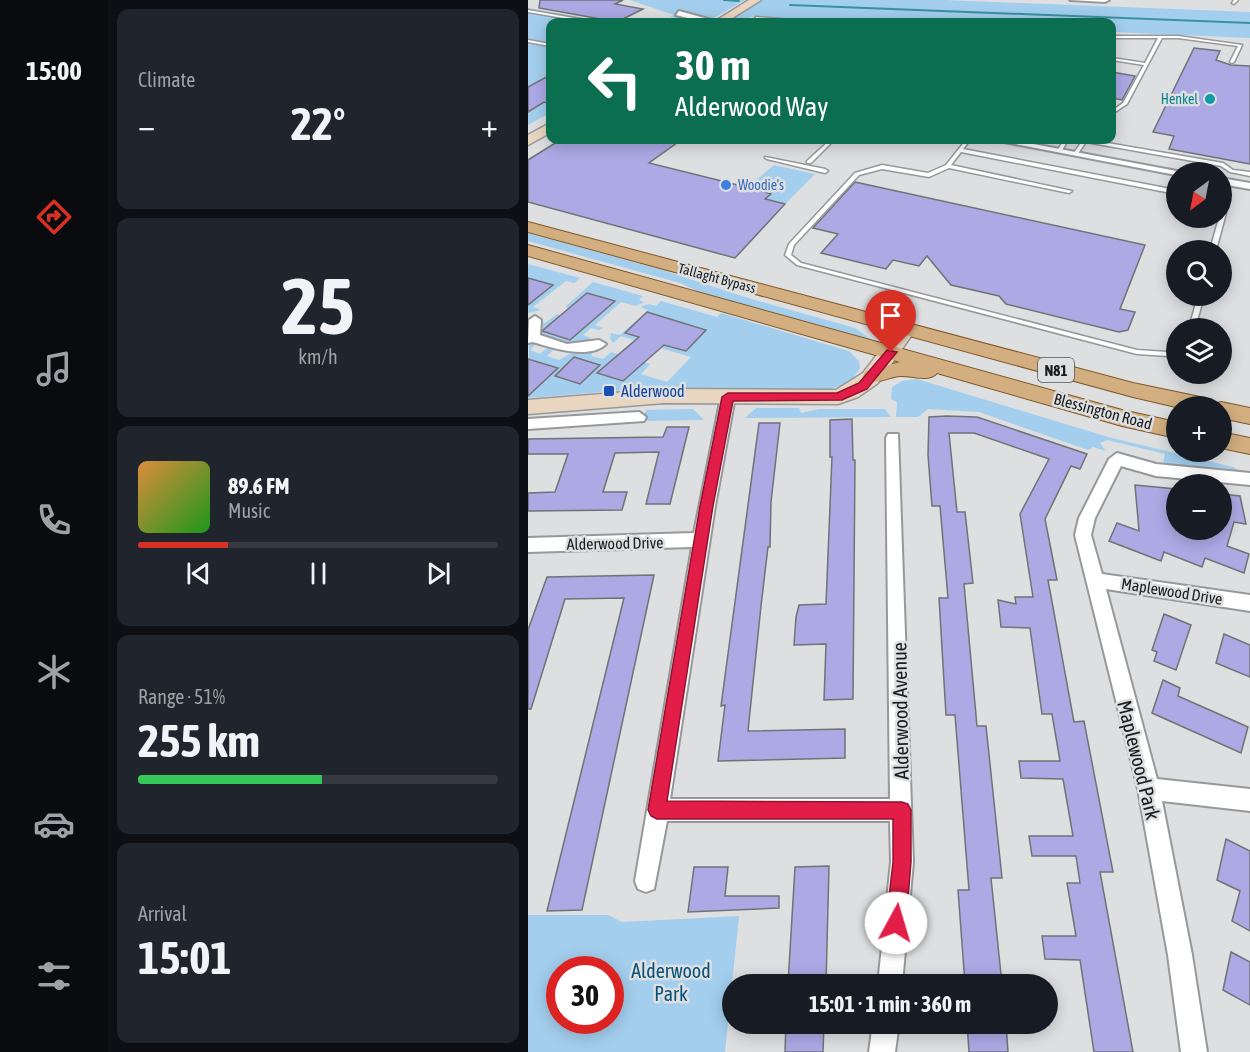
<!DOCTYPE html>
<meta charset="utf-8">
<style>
:root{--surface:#171b24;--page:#20242c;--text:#f1f3f6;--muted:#9ea1a6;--line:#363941;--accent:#d93025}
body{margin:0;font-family:"Asap Condensed",sans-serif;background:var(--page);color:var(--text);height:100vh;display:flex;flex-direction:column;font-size:22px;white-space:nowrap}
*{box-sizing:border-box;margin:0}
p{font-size:20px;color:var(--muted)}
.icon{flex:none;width:33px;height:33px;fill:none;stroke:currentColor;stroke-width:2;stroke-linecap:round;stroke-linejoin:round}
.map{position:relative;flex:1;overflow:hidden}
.details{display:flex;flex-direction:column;gap:9px;padding:9px;background:#0d0f14;width:420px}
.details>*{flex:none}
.top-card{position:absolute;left:18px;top:18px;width:570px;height:126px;border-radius:12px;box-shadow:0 3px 15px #0003;background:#0b6e4f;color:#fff;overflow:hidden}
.needle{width:39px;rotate:212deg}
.tools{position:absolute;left:638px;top:162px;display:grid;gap:12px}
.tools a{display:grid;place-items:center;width:66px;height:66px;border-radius:50%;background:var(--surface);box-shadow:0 3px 15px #0003;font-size:30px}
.speed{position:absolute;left:18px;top:956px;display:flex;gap:12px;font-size:30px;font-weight:700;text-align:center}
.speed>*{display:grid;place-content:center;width:78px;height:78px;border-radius:50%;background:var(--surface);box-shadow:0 3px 15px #0003;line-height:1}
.speed .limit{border:9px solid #d22;background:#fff;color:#111}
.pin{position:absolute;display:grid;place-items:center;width:51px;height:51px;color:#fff;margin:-62px -26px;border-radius:50% 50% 50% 0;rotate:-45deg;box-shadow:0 0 6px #0007}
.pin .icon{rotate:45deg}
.me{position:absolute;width:66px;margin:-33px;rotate:6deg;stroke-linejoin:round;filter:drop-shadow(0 0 4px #0008)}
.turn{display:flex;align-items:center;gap:21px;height:126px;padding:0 30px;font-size:27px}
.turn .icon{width:78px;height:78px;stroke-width:2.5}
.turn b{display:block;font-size:42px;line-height:51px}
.big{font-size:45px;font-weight:700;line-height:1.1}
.details .card{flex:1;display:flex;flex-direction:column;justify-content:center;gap:9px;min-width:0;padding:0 21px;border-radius:12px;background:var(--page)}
.details .dial{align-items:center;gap:0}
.dial b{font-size:78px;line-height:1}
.song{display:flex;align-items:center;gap:18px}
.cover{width:72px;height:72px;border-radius:9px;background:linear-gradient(135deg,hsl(30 70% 55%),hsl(120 70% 35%))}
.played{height:6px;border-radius:3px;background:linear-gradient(90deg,var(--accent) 25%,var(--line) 25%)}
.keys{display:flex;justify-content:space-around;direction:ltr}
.heat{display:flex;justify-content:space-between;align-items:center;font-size:33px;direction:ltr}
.charge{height:9px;border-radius:4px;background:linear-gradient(90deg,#34c759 51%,var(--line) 0)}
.trip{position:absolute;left:194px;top:974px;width:336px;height:60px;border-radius:30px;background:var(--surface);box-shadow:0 3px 15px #0003;font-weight:700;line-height:60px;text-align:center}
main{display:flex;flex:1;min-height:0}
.tabs{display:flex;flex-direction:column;width:108px;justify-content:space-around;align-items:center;background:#090b0e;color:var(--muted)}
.tabs .icon{width:42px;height:42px}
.tabs .on{color:var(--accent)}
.tabs b{font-size:27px;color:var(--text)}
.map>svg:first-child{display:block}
.green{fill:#a3ceed;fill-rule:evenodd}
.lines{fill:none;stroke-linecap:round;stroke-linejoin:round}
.stream{stroke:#3892a0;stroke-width:2}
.building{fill:#aca9e5;stroke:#727275;stroke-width:1.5}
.lane-casing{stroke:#96989a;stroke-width:3}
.street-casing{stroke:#96989a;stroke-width:4}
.secondary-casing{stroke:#96989a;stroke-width:3}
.primary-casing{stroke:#805827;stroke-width:2}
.lane{fill:#fff;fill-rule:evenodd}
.street{fill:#fff;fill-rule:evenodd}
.secondary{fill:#e9d6c0;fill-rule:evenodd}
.primary{fill:#d3ae81;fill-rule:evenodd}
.route{fill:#e11d48;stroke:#92132f;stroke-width:1.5}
.culture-dot{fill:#0f9aa8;stroke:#dddfe1;stroke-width:2}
.shop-dot{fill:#3f7fe0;stroke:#dddfe1;stroke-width:2}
.transit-dot{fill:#1a4fb4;stroke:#dddfe1;stroke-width:2}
.labels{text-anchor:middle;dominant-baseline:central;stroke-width:5;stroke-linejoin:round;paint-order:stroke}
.far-culture-label{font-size:14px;fill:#0d838f;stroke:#dddfe1;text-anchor:end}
.far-shop-label{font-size:14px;fill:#366cbe;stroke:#dddfe1;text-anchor:start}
.far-street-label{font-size:14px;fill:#1b1c1d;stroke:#dddfe1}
.shield{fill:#dddfe1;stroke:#555658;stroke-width:1.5}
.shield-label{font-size:15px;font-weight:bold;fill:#1b1c1d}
.transit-label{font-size:16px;fill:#164399;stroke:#dddfe1;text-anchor:start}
.street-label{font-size:16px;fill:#1b1c1d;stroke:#dddfe1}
.near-street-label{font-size:20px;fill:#1b1c1d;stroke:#dddfe1}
.near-park-label{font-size:20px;fill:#09537b;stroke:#dddfe1}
</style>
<main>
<nav class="tabs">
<b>15:00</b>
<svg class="icon on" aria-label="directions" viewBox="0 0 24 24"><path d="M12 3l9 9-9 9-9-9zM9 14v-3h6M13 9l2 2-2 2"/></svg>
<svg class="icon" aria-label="music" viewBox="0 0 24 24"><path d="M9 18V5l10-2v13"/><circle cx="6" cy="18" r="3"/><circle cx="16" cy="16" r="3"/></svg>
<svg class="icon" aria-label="phone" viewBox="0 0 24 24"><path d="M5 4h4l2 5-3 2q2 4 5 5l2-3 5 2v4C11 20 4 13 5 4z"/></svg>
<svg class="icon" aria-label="climate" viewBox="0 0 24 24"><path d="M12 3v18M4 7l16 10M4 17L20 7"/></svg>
<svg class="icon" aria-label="car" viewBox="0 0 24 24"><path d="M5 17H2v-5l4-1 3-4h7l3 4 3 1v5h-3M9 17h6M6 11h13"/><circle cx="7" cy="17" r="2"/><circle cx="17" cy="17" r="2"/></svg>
<svg class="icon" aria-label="filters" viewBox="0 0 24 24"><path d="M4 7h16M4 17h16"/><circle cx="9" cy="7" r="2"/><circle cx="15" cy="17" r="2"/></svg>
</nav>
<section class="details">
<div class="card"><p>Climate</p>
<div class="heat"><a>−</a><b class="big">22°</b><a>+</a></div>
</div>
<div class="card dial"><b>25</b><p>km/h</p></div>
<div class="card">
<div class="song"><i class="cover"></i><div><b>89.6 FM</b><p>Music</p></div></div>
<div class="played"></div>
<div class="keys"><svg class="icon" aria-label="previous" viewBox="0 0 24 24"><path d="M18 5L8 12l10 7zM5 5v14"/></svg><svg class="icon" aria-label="pause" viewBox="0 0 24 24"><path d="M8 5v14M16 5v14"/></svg><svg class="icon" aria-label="next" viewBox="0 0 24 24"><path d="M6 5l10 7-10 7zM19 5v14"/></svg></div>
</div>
<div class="card"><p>Range · 51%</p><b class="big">255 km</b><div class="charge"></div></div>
<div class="card"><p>Arrival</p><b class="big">15:01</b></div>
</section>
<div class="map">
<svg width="722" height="1052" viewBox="0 0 722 1052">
<rect width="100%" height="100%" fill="#dddfe1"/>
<g class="green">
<path d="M102,0H217L179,22L142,17L146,15Z"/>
<path d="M234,0H416L722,12V38L584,32V22H361L222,17L212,22H197Z"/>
<path d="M0,8L78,22H22V113L0,125Z"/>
<path d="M246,165L287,174L257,204L213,193Z"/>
<path d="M0,233L134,270L220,298L327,328L344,340L176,294L152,283L0,241Z"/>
<path d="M0,264L52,278L46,283L38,281L5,307L13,310L0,313V303L25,285L0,278Z"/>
<path d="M65,282L115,296L111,300L116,302L108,306L93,302L67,325L75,328L71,330L63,328L55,335L63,338C46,349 28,341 11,333L13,322L17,323L29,314L32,315L13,331L42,340L87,302L59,293L40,308L37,307Z"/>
<path d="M133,301L189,317L193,313L321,351L331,361L332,368L323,382L297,391L134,387L0,398L1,343L8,344L2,350L12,354L19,348L25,350L19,356L31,360L47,351L67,349L63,356L75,359L83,352L122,364L113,374L139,382L163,357L129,347L133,344L158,351L178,330L119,312L97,332L122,340L118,344L93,336L85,343L82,338L83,333L92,335L120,310L112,307L121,304L128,306Z"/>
<path d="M389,379L580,437L705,467L715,473L635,464L637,454L579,440L572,443L578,451L565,447L560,450L451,412L400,409L390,417H368L369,402L363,399L364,387L374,381Z"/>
<path d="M228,408H271L273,413L291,409H357L363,417L217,418Z"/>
<path d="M165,409L176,420L115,421L118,410Z"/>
<path d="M0,915H80L94,922L211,916L197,1052H0ZM32,969H82V1020H32Z"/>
</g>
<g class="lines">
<g class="stream">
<path d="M196,0L211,1"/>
<path d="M262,5L722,23"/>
</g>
</g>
<g class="building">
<path d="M12,0H95L87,4L115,9L89,22L11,8Z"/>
<path d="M666,48L692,51L688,60L703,65L722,66V164L641,149L646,136L625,132Z"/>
<path d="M584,72L607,76L594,100L584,98Z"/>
<path d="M22,75V104L16,102L0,112V87Z"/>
<path d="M32,140H153L121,163L230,190L243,194L237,199L257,204L207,258L0,202V160Z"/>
<path d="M327,182L617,245L592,309L607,312L600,330L591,332L478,304L471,296L423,285L399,256L391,266L365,260L358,269L293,253L310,234L285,228Z"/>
<path d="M0,278L25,285L0,305Z"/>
<path d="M59,293L87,301L42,340L14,331Z"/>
<path d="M119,312L178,330L158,351L136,345L95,381L69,373L111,337L97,333Z"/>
<path d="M46,357L72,365L52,384L27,376Z"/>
<path d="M0,359L30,368L0,396Z"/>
<path d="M419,416L449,417L559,454L552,469L543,466L517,519L529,580H520L546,722L556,721L585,872H572L605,1052H566L552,960L517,959L514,936H548L539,883H552L548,856H504L501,836H545L535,779L493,778L491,761H532L524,714H514L502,628L473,627L470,600L488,604L487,597H505L492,514L521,459L446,433H421L429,512H437L445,583L436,584L449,726H458L474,878H463L474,984H437L430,890H441L427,715H418L411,598H420L412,506H404L400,455L401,417Z"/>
<path d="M324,419L325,460H327L325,699L296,700L298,644L266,645L268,617L271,605L298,604L304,457H302V420Z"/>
<path d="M231,423H252L243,502L242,547H240L233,606L220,731L317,729V758L190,761L197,705L193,706Z"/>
<path d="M139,427H161L142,504H118L131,452L87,453L75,492H99L94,510L0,511V493L27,492L40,454H0V439L135,437Z"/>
<path d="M607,485L648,489V530H693V494L712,496L718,524L706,522L699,546L721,554L716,573L677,558L674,567L636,552L633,561L581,541L589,523L611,531Z"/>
<path d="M126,575L54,910L19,911L96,598L37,599L3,709H0V630L19,577Z"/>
<path d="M636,614L663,625L648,670L626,661L629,652L624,650Z"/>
<path d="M696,634L722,645V677L688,663Z"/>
<path d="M635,680L652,688L650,696L720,727L713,753L624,713Z"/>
<path d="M698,839L722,851V931L704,921L712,891L689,880Z"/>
<path d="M301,866L298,984H260L267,867Z"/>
<path d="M166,867H200L197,896H251V908L160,912Z"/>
<path d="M703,952L722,962V1005L695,990Z"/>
<path d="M258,1023H296L295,1052H257Z"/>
<path d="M439,1023H478L480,1052H441Z"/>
</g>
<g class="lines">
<defs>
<g id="lane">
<path d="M706,0H710L706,4L704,3Z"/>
<path d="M0,10L63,21L65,22H59L0,12Z"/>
<path d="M228,17L275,21L277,22H268L227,19Z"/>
<path d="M584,36H650L714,45L706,62L704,63L702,62L710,46L650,38H634L599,104L584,114V111L595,103L616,65L584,60V58L617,63L630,38H584Z"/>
<path d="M0,40L22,44V46L0,42Z"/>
<path d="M302,140H306L283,163H279V161Z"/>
<path d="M438,140H442L435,149L648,190V194L433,152L423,165L544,191L541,193L421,168L401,177L354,169L331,175L266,245L263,255L273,263L609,350L639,352L648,348V353L640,356L609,354L269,265L257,255L261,244L327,173L354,165L400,173L418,165Z"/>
<path d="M536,140H540L533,152H529V151Z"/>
<path d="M555,140H562L695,163L705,170L722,172V176L702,172L693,166L558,142L549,155H545V154Z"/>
<path d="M237,157L297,169L300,171L297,173L239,159L237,158Z"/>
<path d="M693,209L698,213L688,250H682L691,218H693Z"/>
<path d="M670,296H676L667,328H661Z"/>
</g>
<g id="street">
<path d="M542,0H581L577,2Z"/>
<path d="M151,11L184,20L185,22H175L148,15Z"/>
<path d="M466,140H484L654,172H648V175Z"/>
<path d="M693,178L722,183V189L693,184Z"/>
<path d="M7,316L13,320L12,335L39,344L71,340L78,344C62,360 24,348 5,342L0,343L1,320Z"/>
<path d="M200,392L207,397L187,506L142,799H362L358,438L360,434H370L385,862L374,984H350L363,862L362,821H139L126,889L118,892L110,889L107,881L164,547L0,552V538L166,533L193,397Z"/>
<path d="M111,412L118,417L116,421L0,429V419Z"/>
<path d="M589,453L628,464L722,473V485L628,476L593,466L567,518L563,535L574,574L722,595V611L578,589L629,779L722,789V811L634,801L664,955L679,1052H653L640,955L610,789L547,535L551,518L581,459Z"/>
<path d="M345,1023H371L367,1052H341Z"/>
</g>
<g id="secondary">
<path d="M221,0H233L198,22H186Z"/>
<path d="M22,123V133L0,145V135Z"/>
<path d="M379,323L388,329L350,383L330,397L310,404L136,403L0,414V400L136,389L308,390L335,373L372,325Z"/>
</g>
<g id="primary">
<path d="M0,222L605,383L677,398L687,404L693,402L722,408V424L693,418V406L648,407L605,397L0,232Z"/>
<path d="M0,245L594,410L648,422V438L594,426L409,373C400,383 384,375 372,376C360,377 351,384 338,381L335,376L338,371L372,362L0,256Z"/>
<path d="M693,432L722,438V454L693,448Z"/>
</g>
</defs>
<use href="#lane" class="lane-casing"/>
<use href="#street" class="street-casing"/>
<use href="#secondary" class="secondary-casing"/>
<use href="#primary" class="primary-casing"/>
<use href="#lane" class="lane"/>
<use href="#street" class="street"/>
<use href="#secondary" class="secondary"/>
<use href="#primary" class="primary"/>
</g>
<path class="route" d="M359,350L369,352L339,389L314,400L205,401L185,506L139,801L374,802L380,804L383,810V862L378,923L375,930L368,933L361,930L358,923L365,862V819H129L123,816L120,810L172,506L194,397L200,393H309L331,383Z"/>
<circle class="culture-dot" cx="682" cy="99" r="6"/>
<circle class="shop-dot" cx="198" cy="185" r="6"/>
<rect class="transit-dot" x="75" y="385" width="12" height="12" rx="3"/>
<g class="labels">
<g class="far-culture-label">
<text x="670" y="99">Henkel</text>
</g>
<g class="far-shop-label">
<text x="210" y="185">Woodie's</text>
</g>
<g class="far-street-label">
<text transform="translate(189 278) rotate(15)">Tallaght Bypass</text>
</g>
<rect class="shield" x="510" y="358" width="36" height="24" rx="4.5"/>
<g class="shield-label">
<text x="528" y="370">N81</text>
</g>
<g class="transit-label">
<text x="93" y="391">Alderwood</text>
</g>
<g class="street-label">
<text transform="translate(575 411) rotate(15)">Blessington Road</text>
<text transform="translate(87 543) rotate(-1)">Alderwood Drive</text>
<text transform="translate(644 591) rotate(9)">Maplewood Drive</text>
</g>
<g class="near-street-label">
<text transform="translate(372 711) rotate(-91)">Alderwood Avenue</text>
<text transform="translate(611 760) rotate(76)">Maplewood Park</text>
</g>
<g class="near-park-label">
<text x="143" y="970">Alderwood<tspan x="143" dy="23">Park</tspan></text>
</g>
</g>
</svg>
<div class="tools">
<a><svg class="needle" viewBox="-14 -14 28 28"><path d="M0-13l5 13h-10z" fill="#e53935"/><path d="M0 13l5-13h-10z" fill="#9ea1a6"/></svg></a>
<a><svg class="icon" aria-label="search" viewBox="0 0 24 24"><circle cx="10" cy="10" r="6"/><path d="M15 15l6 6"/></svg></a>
<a><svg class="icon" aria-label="layers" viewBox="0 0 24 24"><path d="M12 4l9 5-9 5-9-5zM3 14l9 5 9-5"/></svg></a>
<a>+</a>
<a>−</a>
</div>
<div class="speed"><div class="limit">30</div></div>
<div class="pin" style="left:363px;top:352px;background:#d93025"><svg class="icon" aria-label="arrive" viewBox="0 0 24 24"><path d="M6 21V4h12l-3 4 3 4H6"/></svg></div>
<svg class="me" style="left:368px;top:923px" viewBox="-20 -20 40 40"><circle r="19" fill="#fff"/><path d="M0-13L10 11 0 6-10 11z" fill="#e11d48"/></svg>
<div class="trip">15:01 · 1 min · 360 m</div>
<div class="top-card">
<div class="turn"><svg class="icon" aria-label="left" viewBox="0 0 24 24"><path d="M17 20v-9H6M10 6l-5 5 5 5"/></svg><div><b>30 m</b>Alderwood Way</div></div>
</div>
</div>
</main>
